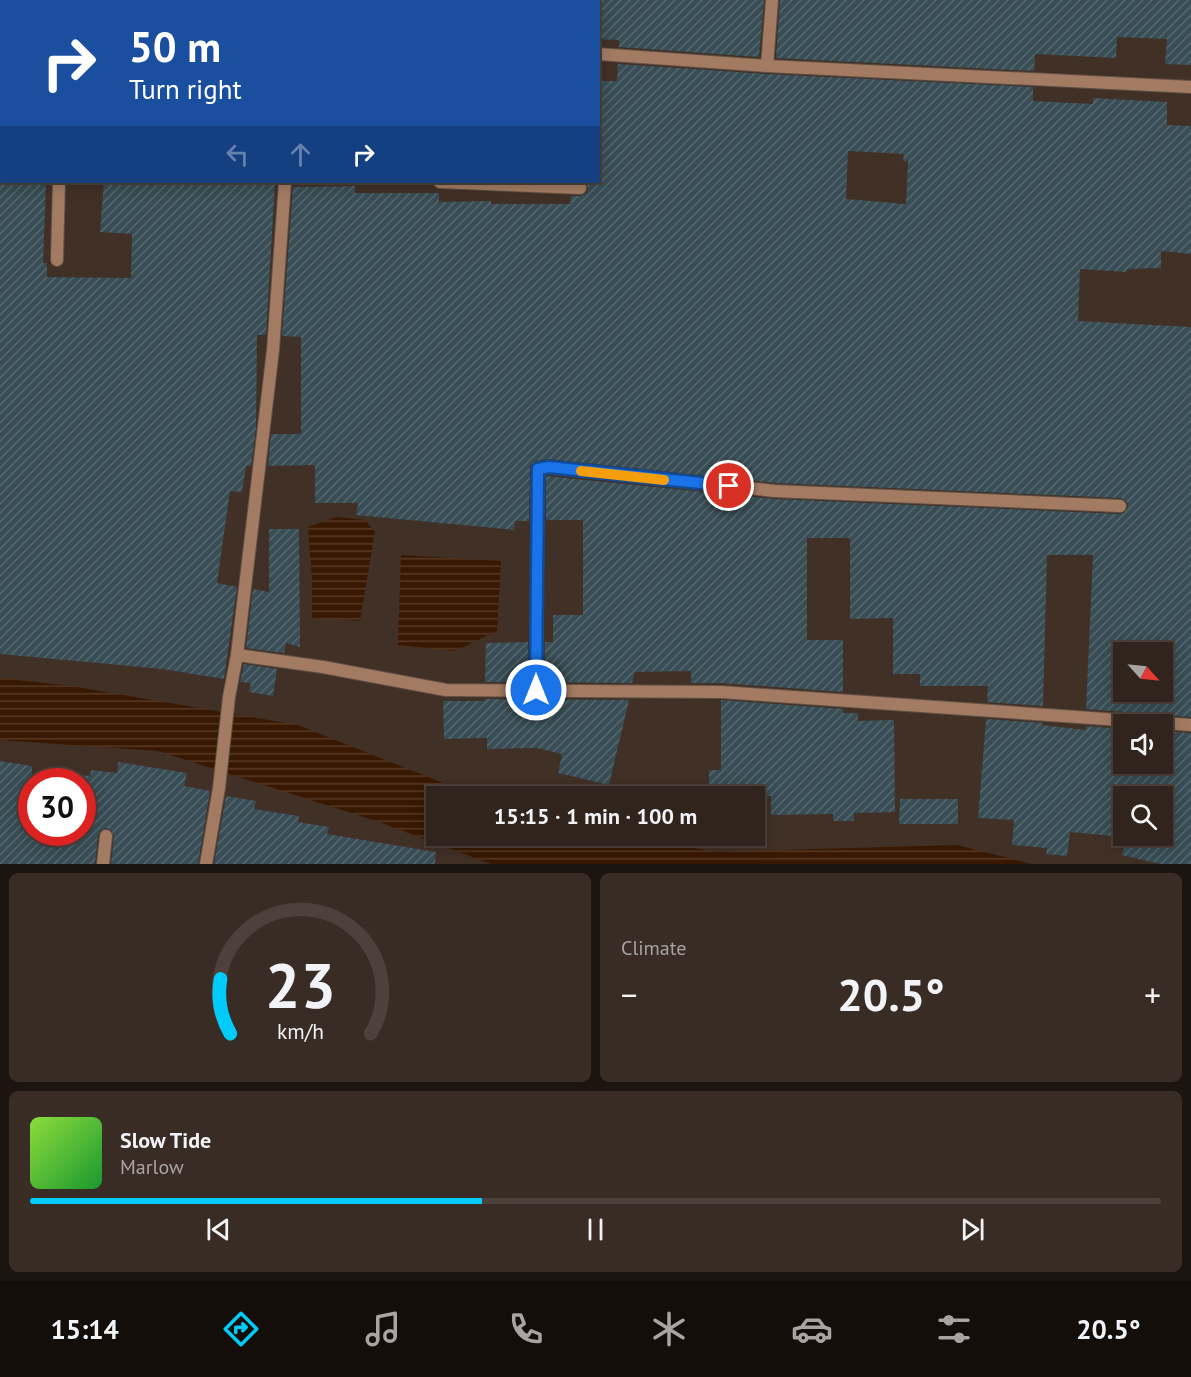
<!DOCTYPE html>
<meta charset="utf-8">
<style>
:root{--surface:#31241c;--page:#392c25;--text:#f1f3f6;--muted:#a8a4a3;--line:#4c413b;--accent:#00cbf9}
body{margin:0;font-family:"PT Sans",sans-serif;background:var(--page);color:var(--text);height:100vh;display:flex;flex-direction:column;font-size:22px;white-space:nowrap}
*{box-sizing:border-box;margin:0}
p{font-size:20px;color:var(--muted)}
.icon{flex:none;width:33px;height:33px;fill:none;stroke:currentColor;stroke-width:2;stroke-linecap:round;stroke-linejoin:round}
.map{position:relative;height:864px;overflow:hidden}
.side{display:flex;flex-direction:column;gap:9px;padding:9px;background:#1b140f;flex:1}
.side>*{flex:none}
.guide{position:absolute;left:0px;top:0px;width:600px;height:183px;box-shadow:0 3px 15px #0003,0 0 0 2px var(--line);background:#1a4fa0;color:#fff;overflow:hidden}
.needle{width:39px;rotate:117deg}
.tools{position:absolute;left:1113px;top:642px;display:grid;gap:12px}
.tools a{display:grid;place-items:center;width:60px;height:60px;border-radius:0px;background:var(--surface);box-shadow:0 3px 15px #0003,0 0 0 2px var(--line);font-size:30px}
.speed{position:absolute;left:18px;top:768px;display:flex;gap:12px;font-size:30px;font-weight:700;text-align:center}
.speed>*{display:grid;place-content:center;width:78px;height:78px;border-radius:50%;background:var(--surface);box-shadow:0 3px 15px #0003,0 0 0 2px var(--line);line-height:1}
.speed .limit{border:9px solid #d22;background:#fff;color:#111}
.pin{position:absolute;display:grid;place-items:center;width:51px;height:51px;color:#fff;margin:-26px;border:3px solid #fff;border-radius:50%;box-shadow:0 2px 6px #0007}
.me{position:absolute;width:66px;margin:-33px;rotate:0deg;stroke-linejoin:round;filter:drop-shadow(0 0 4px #0008)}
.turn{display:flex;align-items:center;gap:21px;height:126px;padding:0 30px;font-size:27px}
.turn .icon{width:78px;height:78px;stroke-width:2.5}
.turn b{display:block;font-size:42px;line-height:51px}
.lanes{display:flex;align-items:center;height:57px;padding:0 30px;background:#0003;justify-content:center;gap:30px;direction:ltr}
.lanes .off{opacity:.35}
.big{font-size:45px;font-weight:600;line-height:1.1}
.side .widget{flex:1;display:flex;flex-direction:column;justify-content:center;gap:9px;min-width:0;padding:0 21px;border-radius:9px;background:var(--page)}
.side .dial{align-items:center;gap:0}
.dial svg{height:156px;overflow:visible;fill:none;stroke:var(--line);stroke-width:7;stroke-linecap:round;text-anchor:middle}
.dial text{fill:var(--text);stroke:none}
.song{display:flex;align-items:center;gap:18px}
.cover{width:72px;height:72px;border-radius:9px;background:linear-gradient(135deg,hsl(90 70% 55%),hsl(130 70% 35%))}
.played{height:6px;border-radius:3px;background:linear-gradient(90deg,var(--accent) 40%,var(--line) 40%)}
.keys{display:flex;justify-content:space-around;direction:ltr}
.heat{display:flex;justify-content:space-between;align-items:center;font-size:33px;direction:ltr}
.side .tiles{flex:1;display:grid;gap:9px;grid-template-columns:1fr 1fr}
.widget:last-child{grid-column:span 2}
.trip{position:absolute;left:426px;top:786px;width:339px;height:60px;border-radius:0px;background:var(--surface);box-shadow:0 3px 15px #0003,0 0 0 2px var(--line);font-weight:600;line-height:60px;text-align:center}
.dock{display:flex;height:96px;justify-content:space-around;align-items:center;background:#140e0b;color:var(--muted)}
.dock .icon{width:42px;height:42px}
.dock .active{color:var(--accent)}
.dock b{font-size:27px;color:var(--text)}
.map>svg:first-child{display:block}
.water{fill:url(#water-rules)}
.building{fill:url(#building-hatch);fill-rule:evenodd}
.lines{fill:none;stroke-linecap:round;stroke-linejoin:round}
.minor-casing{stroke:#5f4f45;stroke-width:14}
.minor{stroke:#a37b62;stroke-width:12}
.route-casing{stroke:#114b97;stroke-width:15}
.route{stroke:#1a73e8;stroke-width:10}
.slow{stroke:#f59e0b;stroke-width:10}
</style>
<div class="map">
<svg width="1191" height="864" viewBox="0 0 1191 864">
<defs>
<pattern id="water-rules" width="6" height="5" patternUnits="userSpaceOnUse" patternTransform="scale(1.5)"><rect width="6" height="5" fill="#391801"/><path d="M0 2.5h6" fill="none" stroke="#573a26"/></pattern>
<pattern id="building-hatch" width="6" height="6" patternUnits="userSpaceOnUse" patternTransform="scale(1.5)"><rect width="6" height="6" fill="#384d55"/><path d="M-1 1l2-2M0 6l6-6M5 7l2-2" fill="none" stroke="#56676e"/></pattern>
</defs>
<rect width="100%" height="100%" fill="#413026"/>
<g class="water">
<path d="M337,517L365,520L375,532L360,621L312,618V579L308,527Z"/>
<path d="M401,555L501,561L497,631L455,651L398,645Z"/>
<path d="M0,678L71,686L298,725L476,796H436V836H640L713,852L957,845L1032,864H491L379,822L158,751L0,740Z"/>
</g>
<g class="building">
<path d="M598,0H764L759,57L619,47V40L598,39Z"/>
<path d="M780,0H1191V65L1165,64L1167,39L1117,37L1116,58L1035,54L1034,71L776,58Z"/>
<path d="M618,64L766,74L1033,87V101L1093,104V98L1167,102V125L1191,126V254L1161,251V268L1127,269V272L1080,269L1078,321L1191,327V717L1086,709L1093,555H1047L1043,706L987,702L988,686H920V674H893V618L850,619V538H807V640H843V692L721,683H691V671L635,672L632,683L544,682L545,642H553V615H583V520H546V476L775,499L1120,514L1124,513L1128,507L1127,502L1121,498L776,483L548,459L536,461L530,466L529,521H515L514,530L356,515L358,503H315V465L268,466L271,434H301V337L282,336L293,187L355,186V193H439V202L491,201V204H570L571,196H580L587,193L588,188L585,182H598V81H617ZM848,151L904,154L903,161H908L906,204L846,199ZM1124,652H1162V692H1124Z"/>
<path d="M0,182H46L43,263H47V277L131,278L132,234L100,232L104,182H275L266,335H257L256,428L251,466H246L242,492L230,491L217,583L237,587L224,679L163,669L0,654Z"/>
<path d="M269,529H299L300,647L286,643L284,653L246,648L253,589L269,592Z"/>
<path d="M528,642V682H485L486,643Z"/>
<path d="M244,664L277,669L273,696L249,692L251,683L240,682Z"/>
<path d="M485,699L629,700L609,785L558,773L562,754L537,748L487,749V738L444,739L443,701H485Z"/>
<path d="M721,700L843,709V713H858V721L894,720L895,812L854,813V821H833V814L771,815V796H709V770H721Z"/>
<path d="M986,719L1043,723L1042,725L1086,730V726L1124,729V764H1162V731L1191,733V864H1160L1122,855L1125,842H1113V836L1070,832L1067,856L1046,854L1047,848L1012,845L1014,820L978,818ZM1124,796H1162V836H1124Z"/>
<path d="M0,761L32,766V832H82V775L90,776L91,770L117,773L118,762L187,773L184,786L210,791L198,864H111L114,836L111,830L106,828L100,831L98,835L95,864H0Z"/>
<path d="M226,796L256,801L254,809L299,816L298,822L329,827L327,834L436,852L435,864H214Z"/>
<path d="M900,799H958V824H899Z"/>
</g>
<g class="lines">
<defs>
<g id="minor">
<path d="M375,2V0"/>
<path d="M0,17H2"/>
<path d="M598,54L767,66L1191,87"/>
<path d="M767,66L772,0"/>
<path d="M440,182L580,188"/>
<path d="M57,260L59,182"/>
<path d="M237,655L323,667L446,690L721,692L1191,725"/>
<path d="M536,691L538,469L549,467L775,491L1120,506"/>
<path d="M103,864L106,836"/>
<path d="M206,864L219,788L229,697L237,655L273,350L285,182"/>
</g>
</defs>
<use href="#minor" class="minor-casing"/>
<use href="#minor" class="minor"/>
</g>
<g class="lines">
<defs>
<path id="route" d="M536,690L538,469L549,467L729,486"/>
</defs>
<use href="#route" class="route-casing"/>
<use href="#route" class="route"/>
<path class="slow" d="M581,471L664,480"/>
</g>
</svg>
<div class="tools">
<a><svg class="needle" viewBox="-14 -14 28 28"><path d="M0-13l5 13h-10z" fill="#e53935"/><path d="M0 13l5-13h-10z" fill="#a8a4a3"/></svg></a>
<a><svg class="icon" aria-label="sound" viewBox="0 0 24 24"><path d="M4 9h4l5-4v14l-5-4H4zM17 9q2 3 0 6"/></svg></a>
<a><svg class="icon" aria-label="search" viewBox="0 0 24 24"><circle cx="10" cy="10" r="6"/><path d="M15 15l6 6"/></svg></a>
</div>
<div class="speed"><div class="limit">30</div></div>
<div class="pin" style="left:729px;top:486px;background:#d93025"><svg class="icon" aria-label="arrive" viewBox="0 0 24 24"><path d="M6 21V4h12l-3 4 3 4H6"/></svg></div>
<svg class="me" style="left:536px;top:690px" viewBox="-20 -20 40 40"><circle r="17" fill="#1a73e8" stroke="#fff" stroke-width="3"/><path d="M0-11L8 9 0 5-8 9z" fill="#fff"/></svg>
<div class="trip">15:15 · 1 min · 100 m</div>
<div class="guide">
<div class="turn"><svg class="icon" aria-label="right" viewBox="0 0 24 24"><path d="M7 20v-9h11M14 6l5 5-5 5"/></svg><div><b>50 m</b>Turn right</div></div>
<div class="lanes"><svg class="icon off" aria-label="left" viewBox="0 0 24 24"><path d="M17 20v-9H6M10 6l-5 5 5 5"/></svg><svg class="icon off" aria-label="ahead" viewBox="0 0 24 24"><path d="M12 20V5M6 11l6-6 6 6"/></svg><svg class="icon" aria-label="right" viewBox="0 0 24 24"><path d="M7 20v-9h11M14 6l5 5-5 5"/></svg></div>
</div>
</div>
<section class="side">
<div class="tiles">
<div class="widget dial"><svg viewBox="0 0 100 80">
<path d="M14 69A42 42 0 1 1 86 69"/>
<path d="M14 69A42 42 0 0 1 9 41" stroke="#00cbf9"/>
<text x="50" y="56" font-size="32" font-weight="700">23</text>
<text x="50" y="72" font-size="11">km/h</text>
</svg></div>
<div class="widget"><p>Climate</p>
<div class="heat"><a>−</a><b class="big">20.5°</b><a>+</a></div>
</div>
<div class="widget">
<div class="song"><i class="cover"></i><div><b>Slow Tide</b><p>Marlow</p></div></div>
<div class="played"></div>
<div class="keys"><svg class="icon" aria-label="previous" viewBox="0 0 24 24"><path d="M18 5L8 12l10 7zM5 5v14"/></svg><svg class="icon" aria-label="pause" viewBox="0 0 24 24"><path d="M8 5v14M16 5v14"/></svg><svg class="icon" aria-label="next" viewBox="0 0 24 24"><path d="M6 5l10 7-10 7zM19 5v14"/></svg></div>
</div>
</div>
</section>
<nav class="dock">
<b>15:14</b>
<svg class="icon active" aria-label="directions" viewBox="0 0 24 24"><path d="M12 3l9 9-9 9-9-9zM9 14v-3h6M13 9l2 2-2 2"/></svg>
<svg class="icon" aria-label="music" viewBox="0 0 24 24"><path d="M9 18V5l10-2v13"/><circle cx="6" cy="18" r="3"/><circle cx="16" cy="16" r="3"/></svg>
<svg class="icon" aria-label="phone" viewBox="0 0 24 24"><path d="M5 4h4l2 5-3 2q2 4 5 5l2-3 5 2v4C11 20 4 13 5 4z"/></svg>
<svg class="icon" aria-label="climate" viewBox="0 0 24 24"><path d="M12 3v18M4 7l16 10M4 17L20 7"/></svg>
<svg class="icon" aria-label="car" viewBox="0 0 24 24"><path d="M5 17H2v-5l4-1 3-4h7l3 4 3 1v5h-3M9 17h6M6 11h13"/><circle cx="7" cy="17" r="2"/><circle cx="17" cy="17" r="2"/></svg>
<svg class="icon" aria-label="filters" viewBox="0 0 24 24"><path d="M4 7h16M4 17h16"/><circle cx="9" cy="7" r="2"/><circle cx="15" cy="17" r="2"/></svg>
<b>20.5°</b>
</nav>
